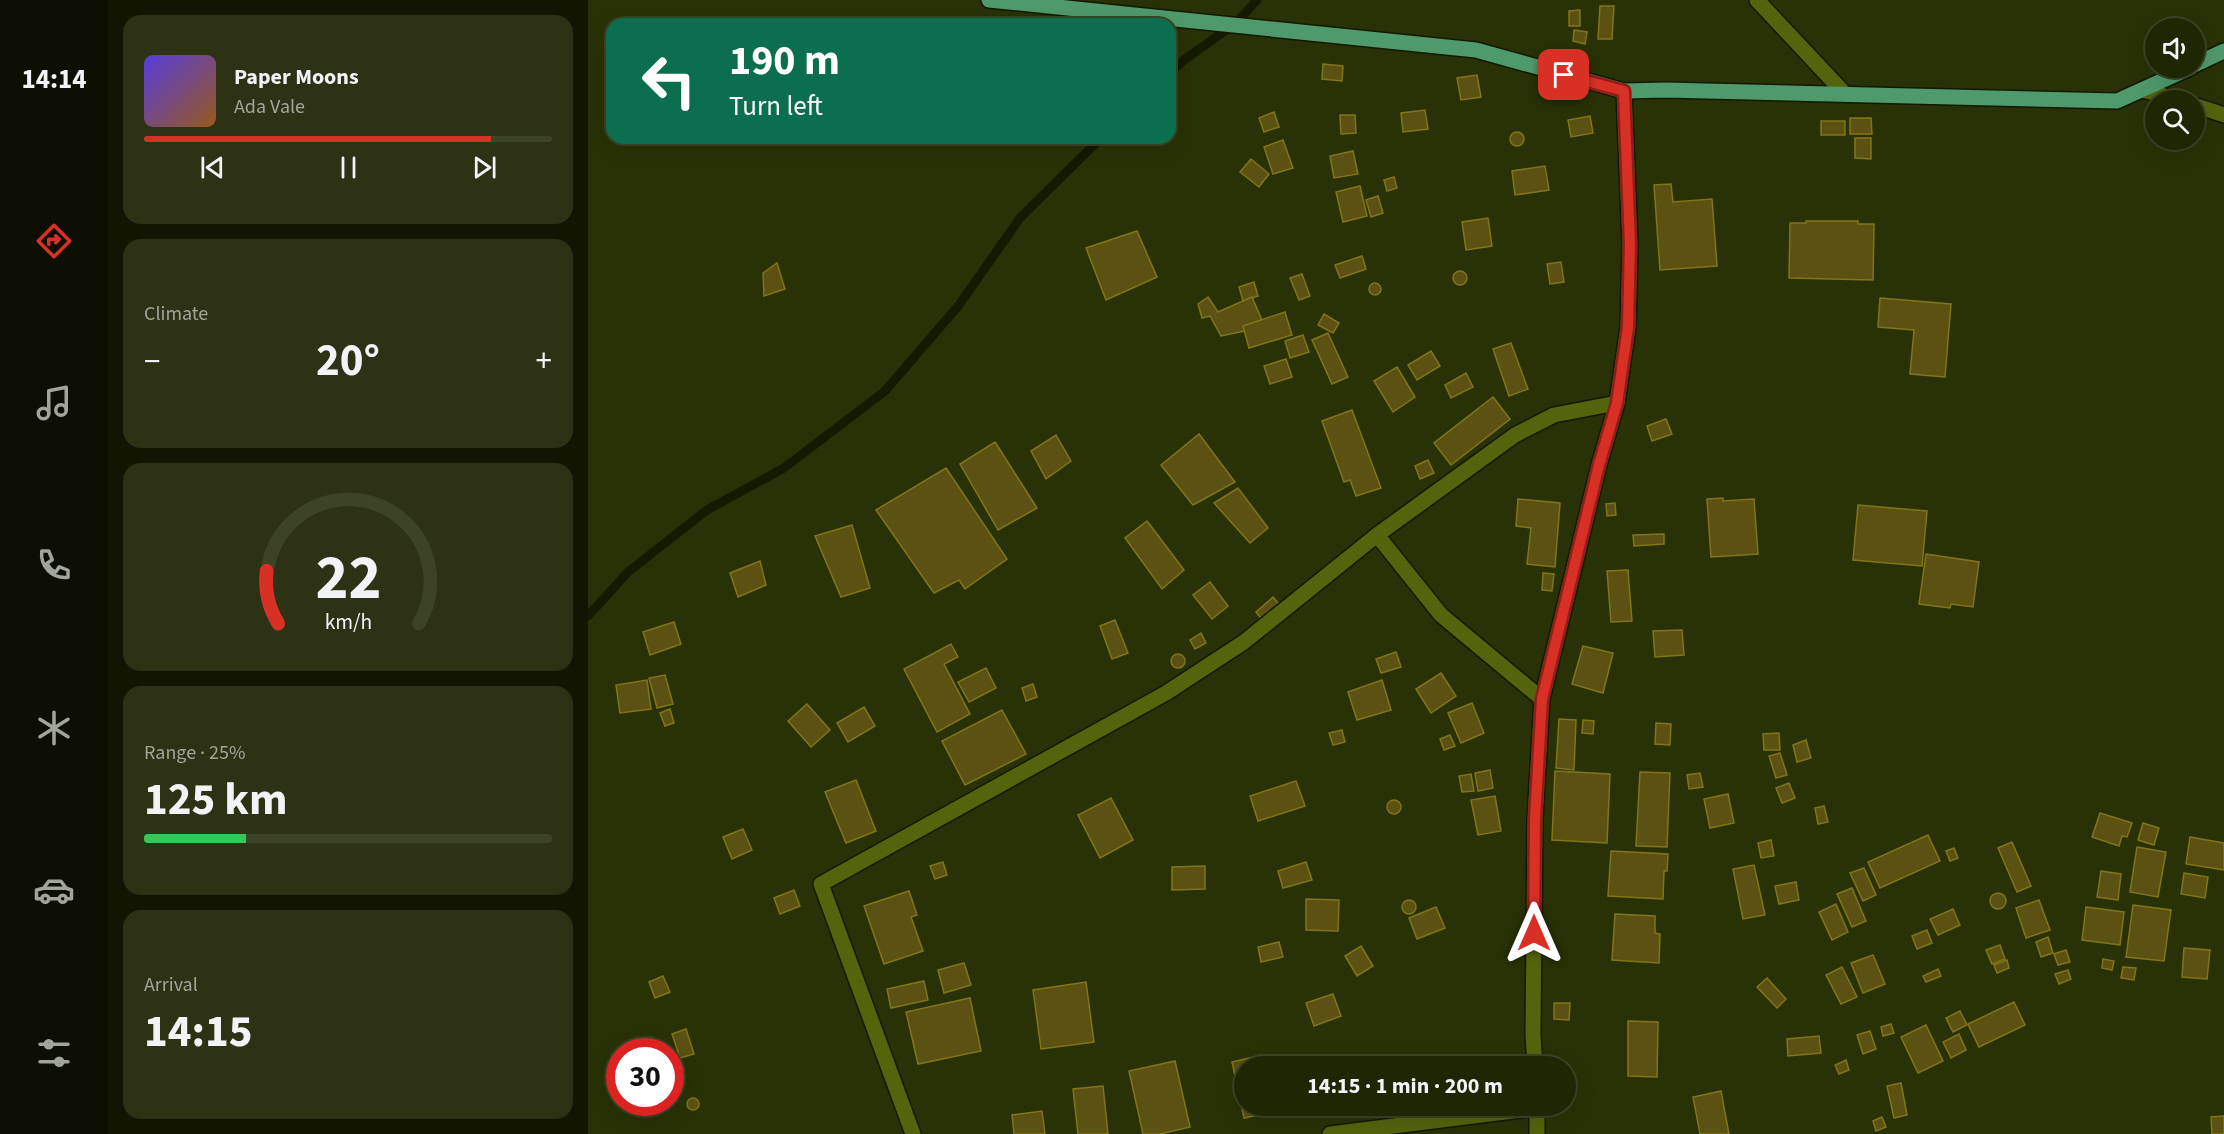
<!DOCTYPE html>
<meta charset="utf-8">
<style>
:root{--surface:#1f2604;--page:#2c3213;--text:#f1f3f6;--muted:#a1a59a;--line:#3c4326;--accent:#d93025}
body{margin:0;font-family:"Source Sans 3",sans-serif;background:var(--page);color:var(--text);height:100vh;display:flex;flex-direction:column;font-size:22px;white-space:nowrap}
*{box-sizing:border-box;margin:0}
p{font-size:20px;color:var(--muted)}
.icon{flex:none;width:33px;height:33px;fill:none;stroke:currentColor;stroke-width:2;stroke-linecap:round;stroke-linejoin:round}
.map{position:relative;flex:1;overflow:hidden}
.details{display:flex;flex-direction:column;gap:15px;padding:15px;background:#111502;width:480px}
.details>*{flex:none}
.top-card{position:absolute;left:18px;top:18px;width:570px;height:126px;border-radius:18px;box-shadow:0 6px 24px #0002,0 0 0 2px var(--line);background:#0b6e4f;color:#fff;overflow:hidden}
.fabs{position:absolute;left:1557px;top:18px;display:grid;gap:12px}
.fabs a{display:grid;place-items:center;width:60px;height:60px;border-radius:50%;background:var(--surface);box-shadow:0 6px 24px #0002,0 0 0 2px var(--line);font-size:30px}
.speed{position:absolute;left:18px;top:1038px;display:flex;gap:12px;font-size:30px;font-weight:700;text-align:center}
.speed>*{display:grid;place-content:center;width:78px;height:78px;border-radius:50%;background:var(--surface);box-shadow:0 6px 24px #0002,0 0 0 2px var(--line);line-height:1}
.speed .limit{border:9px solid #d22;background:#fff;color:#111}
.pin{position:absolute;display:grid;place-items:center;width:51px;height:51px;color:#fff;margin:-26px;border-radius:12px;box-shadow:0 3px 9px #0006}
.me{position:absolute;width:66px;margin:-33px;rotate:0deg;stroke-linejoin:round;filter:drop-shadow(0 0 4px #0008)}
.turn{display:flex;align-items:center;gap:21px;height:126px;padding:0 24px;font-size:27px}
.turn .icon{width:78px;height:78px;stroke-width:2.5}
.turn b{display:block;font-size:42px;line-height:51px}
.big{font-size:45px;font-weight:700;line-height:1.1}
.details .card{flex:1;display:flex;flex-direction:column;justify-content:center;gap:9px;min-width:0;padding:0 21px;border-radius:18px;background:var(--page)}
.details .dial{align-items:center;gap:0}
.dial svg{height:156px;overflow:visible;fill:none;stroke:var(--line);stroke-width:7;stroke-linecap:round;text-anchor:middle}
.dial text{fill:var(--text);stroke:none}
.song{display:flex;align-items:center;gap:18px}
.cover{width:72px;height:72px;border-radius:9px;background:linear-gradient(135deg,hsl(250 70% 55%),hsl(30 70% 35%))}
.played{height:6px;border-radius:3px;background:linear-gradient(90deg,var(--accent) 85%,var(--line) 85%)}
.keys{display:flex;justify-content:space-around;direction:ltr}
.heat{display:flex;justify-content:space-between;align-items:center;font-size:33px;direction:ltr}
.charge{height:9px;border-radius:4px;background:linear-gradient(90deg,#34c759 25%,var(--line) 0)}
.trip{position:absolute;left:646px;top:1056px;width:342px;height:60px;border-radius:30px;background:var(--surface);box-shadow:0 6px 24px #0002,0 0 0 2px var(--line);font-weight:700;line-height:60px;text-align:center}
main{display:flex;flex:1;min-height:0}
.tabs{display:flex;flex-direction:column;width:108px;justify-content:space-around;align-items:center;background:#0c0f02;color:var(--muted)}
.tabs .icon{width:42px;height:42px}
.tabs .on{color:var(--accent)}
.tabs b{font-size:27px;color:var(--text)}
.map>svg:first-child{display:block}
.lines{fill:none;stroke-linecap:round;stroke-linejoin:round}
.stream{stroke:#141a00;stroke-width:9}
.building{fill:#5a5113;stroke:#827519;stroke-width:1.5}
.minor-casing{stroke:#131802;stroke-width:18}
.major-casing{stroke:#131802;stroke-width:18}
.minor{stroke:#54640c;stroke-width:15}
.major{stroke:#4f9a6b;stroke-width:15}
.route-casing{stroke:#8d1f18;stroke-width:15}
.route{stroke:#d93025;stroke-width:10}
</style>
<main>
<nav class="tabs">
<b>14:14</b>
<svg class="icon on" aria-label="directions" viewBox="0 0 24 24"><path d="M12 3l9 9-9 9-9-9zM9 14v-3h6M13 9l2 2-2 2"/></svg>
<svg class="icon" aria-label="music" viewBox="0 0 24 24"><path d="M9 18V5l10-2v13"/><circle cx="6" cy="18" r="3"/><circle cx="16" cy="16" r="3"/></svg>
<svg class="icon" aria-label="phone" viewBox="0 0 24 24"><path d="M5 4h4l2 5-3 2q2 4 5 5l2-3 5 2v4C11 20 4 13 5 4z"/></svg>
<svg class="icon" aria-label="climate" viewBox="0 0 24 24"><path d="M12 3v18M4 7l16 10M4 17L20 7"/></svg>
<svg class="icon" aria-label="car" viewBox="0 0 24 24"><path d="M5 17H2v-5l4-1 3-4h7l3 4 3 1v5h-3M9 17h6M6 11h13"/><circle cx="7" cy="17" r="2"/><circle cx="17" cy="17" r="2"/></svg>
<svg class="icon" aria-label="filters" viewBox="0 0 24 24"><path d="M4 7h16M4 17h16"/><circle cx="9" cy="7" r="2"/><circle cx="15" cy="17" r="2"/></svg>
</nav>
<section class="details">
<div class="card">
<div class="song"><i class="cover"></i><div><b>Paper Moons</b><p>Ada Vale</p></div></div>
<div class="played"></div>
<div class="keys"><svg class="icon" aria-label="previous" viewBox="0 0 24 24"><path d="M18 5L8 12l10 7zM5 5v14"/></svg><svg class="icon" aria-label="pause" viewBox="0 0 24 24"><path d="M8 5v14M16 5v14"/></svg><svg class="icon" aria-label="next" viewBox="0 0 24 24"><path d="M6 5l10 7-10 7zM19 5v14"/></svg></div>
</div>
<div class="card"><p>Climate</p>
<div class="heat"><a>−</a><b class="big">20°</b><a>+</a></div>
</div>
<div class="card dial"><svg viewBox="0 0 100 80">
<path d="M14 69A42 42 0 1 1 86 69"/>
<path d="M14 69A42 42 0 0 1 8 42" stroke="#d93025"/>
<text x="50" y="56" font-size="32" font-weight="700">22</text>
<text x="50" y="72" font-size="11">km/h</text>
</svg></div>
<div class="card"><p>Range · 25%</p><b class="big">125 km</b><div class="charge"></div></div>
<div class="card"><p>Arrival</p><b class="big">14:15</b></div>
</section>
<div class="map">
<svg width="1636" height="1134" viewBox="0 0 1636 1134">
<rect width="100%" height="100%" fill="#293206"/>
<g class="lines">
<g class="stream">
<path d="M582,73L596,60L648,23L669,0"/>
<path d="M0,616L40,572L119,510L196,468L297,391L371,305L432,218L513,138"/>
</g>
</g>
<g class="building">
<path d="M1012,6H1026L1024,39H1010Z"/>
<path d="M992,10V26H981V11Z"/>
<path d="M986,30L999,32L997,44L985,41Z"/>
<path d="M735,64L755,66L754,81L734,79Z"/>
<path d="M889,75L893,97L873,100L869,78Z"/>
<path d="M837,110L840,129L815,132L813,113Z"/>
<path d="M686,112L691,127L676,132L671,118Z"/>
<path d="M752,115H767L768,133L753,134Z"/>
<path d="M1002,116L1005,133L983,137L980,120Z"/>
<path d="M1262,118H1283L1284,134H1262Z"/>
<rect x="1233" y="121" width="24" height="14"/>
<circle cx="929" cy="139" r="7"/>
<path d="M1267,138H1283V159L1267,158Z"/>
<path d="M695,140L705,168L685,174L676,147Z"/>
<path d="M765,151L770,174L746,178L742,156Z"/>
<path d="M663,159L681,174L671,187L652,172Z"/>
<path d="M957,166L961,190L927,195L924,171Z"/>
<path d="M806,177L809,188L799,191L796,180Z"/>
<path d="M1083,184L1085,202L1124,199L1129,266L1072,270L1066,185Z"/>
<path d="M772,186L779,216L755,222L748,192Z"/>
<path d="M790,196L795,213L783,217L778,200Z"/>
<path d="M900,218L904,246L878,250L874,222Z"/>
<path d="M1218,221H1270V224H1286L1285,280L1201,278L1202,223H1218Z"/>
<path d="M549,231L569,277L518,300L498,248Z"/>
<path d="M774,256L778,269L752,278L747,265Z"/>
<path d="M973,262L976,282L962,284L959,264Z"/>
<path d="M189,263L197,289L176,296L175,273Z"/>
<circle cx="872" cy="278" r="7"/>
<path d="M714,274L722,296L711,300L702,278Z"/>
<path d="M666,282L670,296L655,301L651,287Z"/>
<circle cx="787" cy="289" r="6"/>
<path d="M620,297L630,312L664,297L677,327L633,336L622,316L614,318L610,304Z"/>
<path d="M1292,298L1363,304L1357,377L1322,374L1326,330L1290,327Z"/>
<path d="M697,312L704,335L661,348L655,326Z"/>
<path d="M736,314L751,323L745,333L730,325Z"/>
<path d="M740,333L760,377L744,384L724,340Z"/>
<path d="M715,335L721,352L702,358L697,341Z"/>
<path d="M923,343L940,389L921,396L905,349Z"/>
<path d="M843,351L852,366L829,380L820,365Z"/>
<path d="M698,359L704,377L682,384L676,366Z"/>
<path d="M809,367L827,397L805,412L786,381Z"/>
<path d="M878,373L885,387L863,398L857,385Z"/>
<path d="M905,397L922,419L863,465L846,443Z"/>
<path d="M764,410L793,488L768,496L762,480L756,482L734,421Z"/>
<path d="M1078,419L1084,434L1064,441L1059,426Z"/>
<path d="M611,434L647,482L605,505L573,465Z"/>
<path d="M468,435L483,461L458,479L443,451Z"/>
<path d="M407,442L449,508L410,530L372,464Z"/>
<path d="M840,460L846,473L832,479L827,466Z"/>
<path d="M358,468L419,559L377,589L371,580L346,593L288,510Z"/>
<path d="M650,488L680,528L662,543L626,503Z"/>
<path d="M1135,498V501L1166,499L1170,554L1123,557L1119,499Z"/>
<path d="M930,499L972,503L967,567L939,564L943,528L928,526Z"/>
<path d="M1027,503L1028,515L1019,516L1018,504Z"/>
<path d="M1270,505L1339,511L1334,566L1265,560Z"/>
<path d="M559,521L596,570L574,589L537,538Z"/>
<path d="M264,525L282,588L253,597L227,536Z"/>
<path d="M1076,534V544L1046,546L1045,535Z"/>
<path d="M1338,554L1391,562L1385,607L1363,604L1362,608L1331,604Z"/>
<path d="M172,561L178,585L150,597L142,573Z"/>
<path d="M1040,570L1044,621L1023,622L1019,571Z"/>
<path d="M955,573L966,574L964,591L954,590Z"/>
<path d="M622,582L640,606L624,619L605,595Z"/>
<path d="M685,597L693,607L676,622L668,612Z"/>
<path d="M527,620L540,653L524,659L512,626Z"/>
<path d="M86,622L93,644L62,655L55,632Z"/>
<path d="M1094,630L1096,655L1067,657L1065,631Z"/>
<path d="M613,633L618,643L607,649L602,640Z"/>
<path d="M363,644L370,657L356,664L382,714L349,732L316,669Z"/>
<path d="M995,646L1025,653L1015,693L984,684Z"/>
<path d="M808,652L813,667L793,673L788,659Z"/>
<circle cx="590" cy="661" r="7"/>
<path d="M398,668L408,688L381,702L370,682Z"/>
<path d="M853,673L868,696L843,713L828,689Z"/>
<path d="M77,675L85,704L69,708L61,678Z"/>
<path d="M59,680L63,709L32,713L28,685Z"/>
<path d="M794,680L803,710L769,720L760,692Z"/>
<path d="M445,684L449,697L438,701L434,688Z"/>
<path d="M884,703L896,733L873,743L860,713Z"/>
<path d="M219,704L242,730L223,747L200,721Z"/>
<path d="M276,707L287,726L260,742L249,723Z"/>
<path d="M82,709L86,723L77,726L72,713Z"/>
<path d="M414,710L438,754L377,785L354,741Z"/>
<path d="M971,719L988,720L986,770L968,768Z"/>
<path d="M995,720L1006,721L1005,734L994,733Z"/>
<path d="M1068,723L1083,724L1082,745L1067,744Z"/>
<path d="M754,730L757,742L745,745L741,733Z"/>
<path d="M1191,733L1192,750H1176L1175,734Z"/>
<path d="M862,735L867,746L856,750L852,739Z"/>
<path d="M1218,740L1223,758L1209,762L1205,745Z"/>
<path d="M1192,753L1199,775L1188,778L1181,756Z"/>
<path d="M902,770L905,788L890,791L887,773Z"/>
<path d="M967,771L1022,774L1019,843L964,840Z"/>
<path d="M1052,772L1082,773L1079,847L1048,846Z"/>
<path d="M1112,773L1115,787L1101,789L1099,775Z"/>
<path d="M883,774L886,791L874,792L871,776Z"/>
<path d="M268,780L288,831L258,843L237,792Z"/>
<path d="M708,781L717,806L670,821L662,796Z"/>
<path d="M1201,783L1207,798L1194,803L1188,788Z"/>
<path d="M1140,794L1146,823L1122,828L1116,799Z"/>
<path d="M907,796L913,831L890,835L883,800Z"/>
<path d="M523,798L545,840L512,858L490,815Z"/>
<circle cx="806" cy="807" r="7"/>
<path d="M1236,806L1240,822L1230,824L1227,808Z"/>
<path d="M1512,813L1544,823L1539,837L1534,836L1531,846L1504,837Z"/>
<path d="M1555,823L1571,828L1566,845L1550,840Z"/>
<path d="M155,829L164,850L144,859L135,837Z"/>
<path d="M1340,835L1352,861L1292,888L1280,862Z"/>
<path d="M1602,837L1636,843V870L1598,864Z"/>
<path d="M1183,840L1186,856L1173,858L1170,843Z"/>
<path d="M1424,842L1443,886L1429,892L1410,848Z"/>
<path d="M1549,847L1578,852L1570,897L1542,892Z"/>
<path d="M1366,848L1370,858L1362,861L1358,851Z"/>
<path d="M1023,851L1080,854L1079,871H1076L1075,899L1020,896Z"/>
<path d="M355,862L359,875L347,879L342,866Z"/>
<path d="M718,862L724,880L695,888L690,871Z"/>
<path d="M1166,865L1177,915L1155,919L1145,869Z"/>
<path d="M617,866V889L584,890V867Z"/>
<path d="M1276,868L1288,895L1275,901L1262,873Z"/>
<path d="M1513,871L1533,874L1530,900L1509,897Z"/>
<path d="M1596,873L1620,877L1617,898L1593,894Z"/>
<path d="M1208,882L1211,900L1191,904L1187,886Z"/>
<path d="M1264,888L1278,921L1264,927L1249,894Z"/>
<path d="M206,890L212,906L192,914L186,898Z"/>
<path d="M321,891L329,915L323,917L335,951L296,964L276,906Z"/>
<circle cx="1410" cy="901" r="8"/>
<path d="M718,899L751,900L750,931L718,930Z"/>
<path d="M1451,900L1462,930L1438,938L1428,908Z"/>
<circle cx="821" cy="907" r="7"/>
<path d="M1248,904L1260,932L1244,940L1231,912Z"/>
<path d="M1545,905L1583,910L1576,961L1538,957Z"/>
<path d="M848,907L857,928L829,939L821,918Z"/>
<path d="M1498,907L1536,912L1532,945L1494,940Z"/>
<path d="M1365,909L1372,925L1350,935L1342,919Z"/>
<path d="M1027,914L1067,916V933L1072,934L1071,963L1024,960Z"/>
<path d="M1339,930L1344,943L1329,949L1324,936Z"/>
<path d="M1460,937L1465,953L1453,957L1448,942Z"/>
<path d="M691,942L695,957L673,962L670,947Z"/>
<path d="M1412,945L1417,959L1404,964L1398,950Z"/>
<path d="M773,946L785,966L769,976L757,956Z"/>
<path d="M1596,948L1622,950L1619,979L1594,977Z"/>
<path d="M1478,950L1482,962L1470,965L1466,954Z"/>
<path d="M1285,955L1297,984L1275,993L1263,963Z"/>
<path d="M1515,959L1526,961L1524,970L1514,968Z"/>
<path d="M1419,960L1421,968L1409,973L1406,965Z"/>
<path d="M376,963L383,985L356,993L350,970Z"/>
<path d="M1254,967L1269,997L1253,1004L1238,975Z"/>
<path d="M1535,967L1548,968L1546,980L1533,978Z"/>
<path d="M1350,969L1353,976L1338,982L1335,976Z"/>
<path d="M1480,970L1483,979L1471,984L1467,974Z"/>
<path d="M75,976L82,992L67,998L61,982Z"/>
<path d="M1179,978L1198,999L1189,1008L1169,987Z"/>
<path d="M336,981L340,1000L303,1008L299,989Z"/>
<path d="M498,982L506,1042L453,1049L445,990Z"/>
<path d="M745,994L753,1016L726,1026L718,1003Z"/>
<path d="M382,998L393,1051L330,1064L318,1012Z"/>
<path d="M1426,1002L1437,1025L1391,1047L1380,1024Z"/>
<path d="M966,1003H982L981,1020L966,1019Z"/>
<path d="M1372,1011L1379,1025L1365,1032L1358,1018Z"/>
<path d="M1040,1021L1070,1022L1069,1077L1040,1076Z"/>
<path d="M1303,1024L1306,1033L1295,1036L1293,1027Z"/>
<path d="M1338,1025L1355,1061L1330,1073L1313,1037Z"/>
<path d="M98,1029L106,1054L92,1058L84,1034Z"/>
<path d="M1282,1031L1288,1049L1275,1054L1269,1035Z"/>
<path d="M1371,1034L1378,1050L1363,1058L1355,1042Z"/>
<path d="M1231,1036L1233,1053L1200,1056L1199,1039Z"/>
<path d="M674,1055L676,1066H657V1106H715L656,1118L644,1062Z"/>
<path d="M1258,1060L1261,1070L1251,1074L1247,1065Z"/>
<path d="M587,1061L602,1127L572,1134H555L541,1071Z"/>
<path d="M1313,1083L1319,1115L1306,1118L1299,1086Z"/>
<path d="M515,1086L520,1134H490L485,1089Z"/>
<path d="M1133,1091L1141,1134H1112L1105,1097Z"/>
<circle cx="105" cy="1104" r="6"/>
<path d="M454,1111L457,1134H426L424,1115Z"/>
<path d="M1636,1116V1134H1624L1623,1117Z"/>
<path d="M1294,1117L1298,1127L1288,1131L1285,1121Z"/>
</g>
<g class="lines">
<defs>
<g id="minor">
<path d="M1169,0L1257,94"/>
<path d="M1555,90L1591,100"/>
<path d="M1606,105L1636,115"/>
<path d="M789,535L853,615L954,699"/>
<path d="M947,1066L945,1035L947,819L954,699L1011,465L1029,403L1040,327L1042,245L1036,91"/>
<path d="M325,1134L233,884L578,693L656,642L789,535L927,435L966,415L1029,403"/>
<path d="M742,1134L949,1108"/>
<path d="M949,1134V1106"/>
</g>
<g id="major">
<path d="M401,0L888,50L1036,91L1078,90L1529,101L1602,68"/>
<path d="M1606,65L1636,51"/>
</g>
</defs>
<use href="#minor" class="minor-casing"/>
<use href="#major" class="major-casing"/>
<use href="#minor" class="minor"/>
<use href="#major" class="major"/>
</g>
<g class="lines">
<defs>
<path id="route" d="M946,933L947,819L954,699L1011,465L1029,403L1040,327L1042,245L1036,91L976,75"/>
</defs>
<use href="#route" class="route-casing"/>
<use href="#route" class="route"/>
</g>
</svg>
<div class="fabs">
<a><svg class="icon" aria-label="sound" viewBox="0 0 24 24"><path d="M4 9h4l5-4v14l-5-4H4zM17 9q2 3 0 6"/></svg></a>
<a><svg class="icon" aria-label="search" viewBox="0 0 24 24"><circle cx="10" cy="10" r="6"/><path d="M15 15l6 6"/></svg></a>
</div>
<div class="speed"><div class="limit">30</div></div>
<div class="pin" style="left:976px;top:75px;background:#d93025"><svg class="icon" aria-label="arrive" viewBox="0 0 24 24"><path d="M6 21V4h12l-3 4 3 4H6"/></svg></div>
<svg class="me" style="left:946px;top:933px" viewBox="-20 -20 40 40"><path d="M0-17L14 15 0 8-14 15z" fill="#d93025" stroke="#fff" stroke-width="4"/></svg>
<div class="trip">14:15 · 1 min · 200 m</div>
<div class="top-card">
<div class="turn"><svg class="icon" aria-label="left" viewBox="0 0 24 24"><path d="M17 20v-9H6M10 6l-5 5 5 5"/></svg><div><b>190 m</b>Turn left</div></div>
</div>
</div>
</main>
